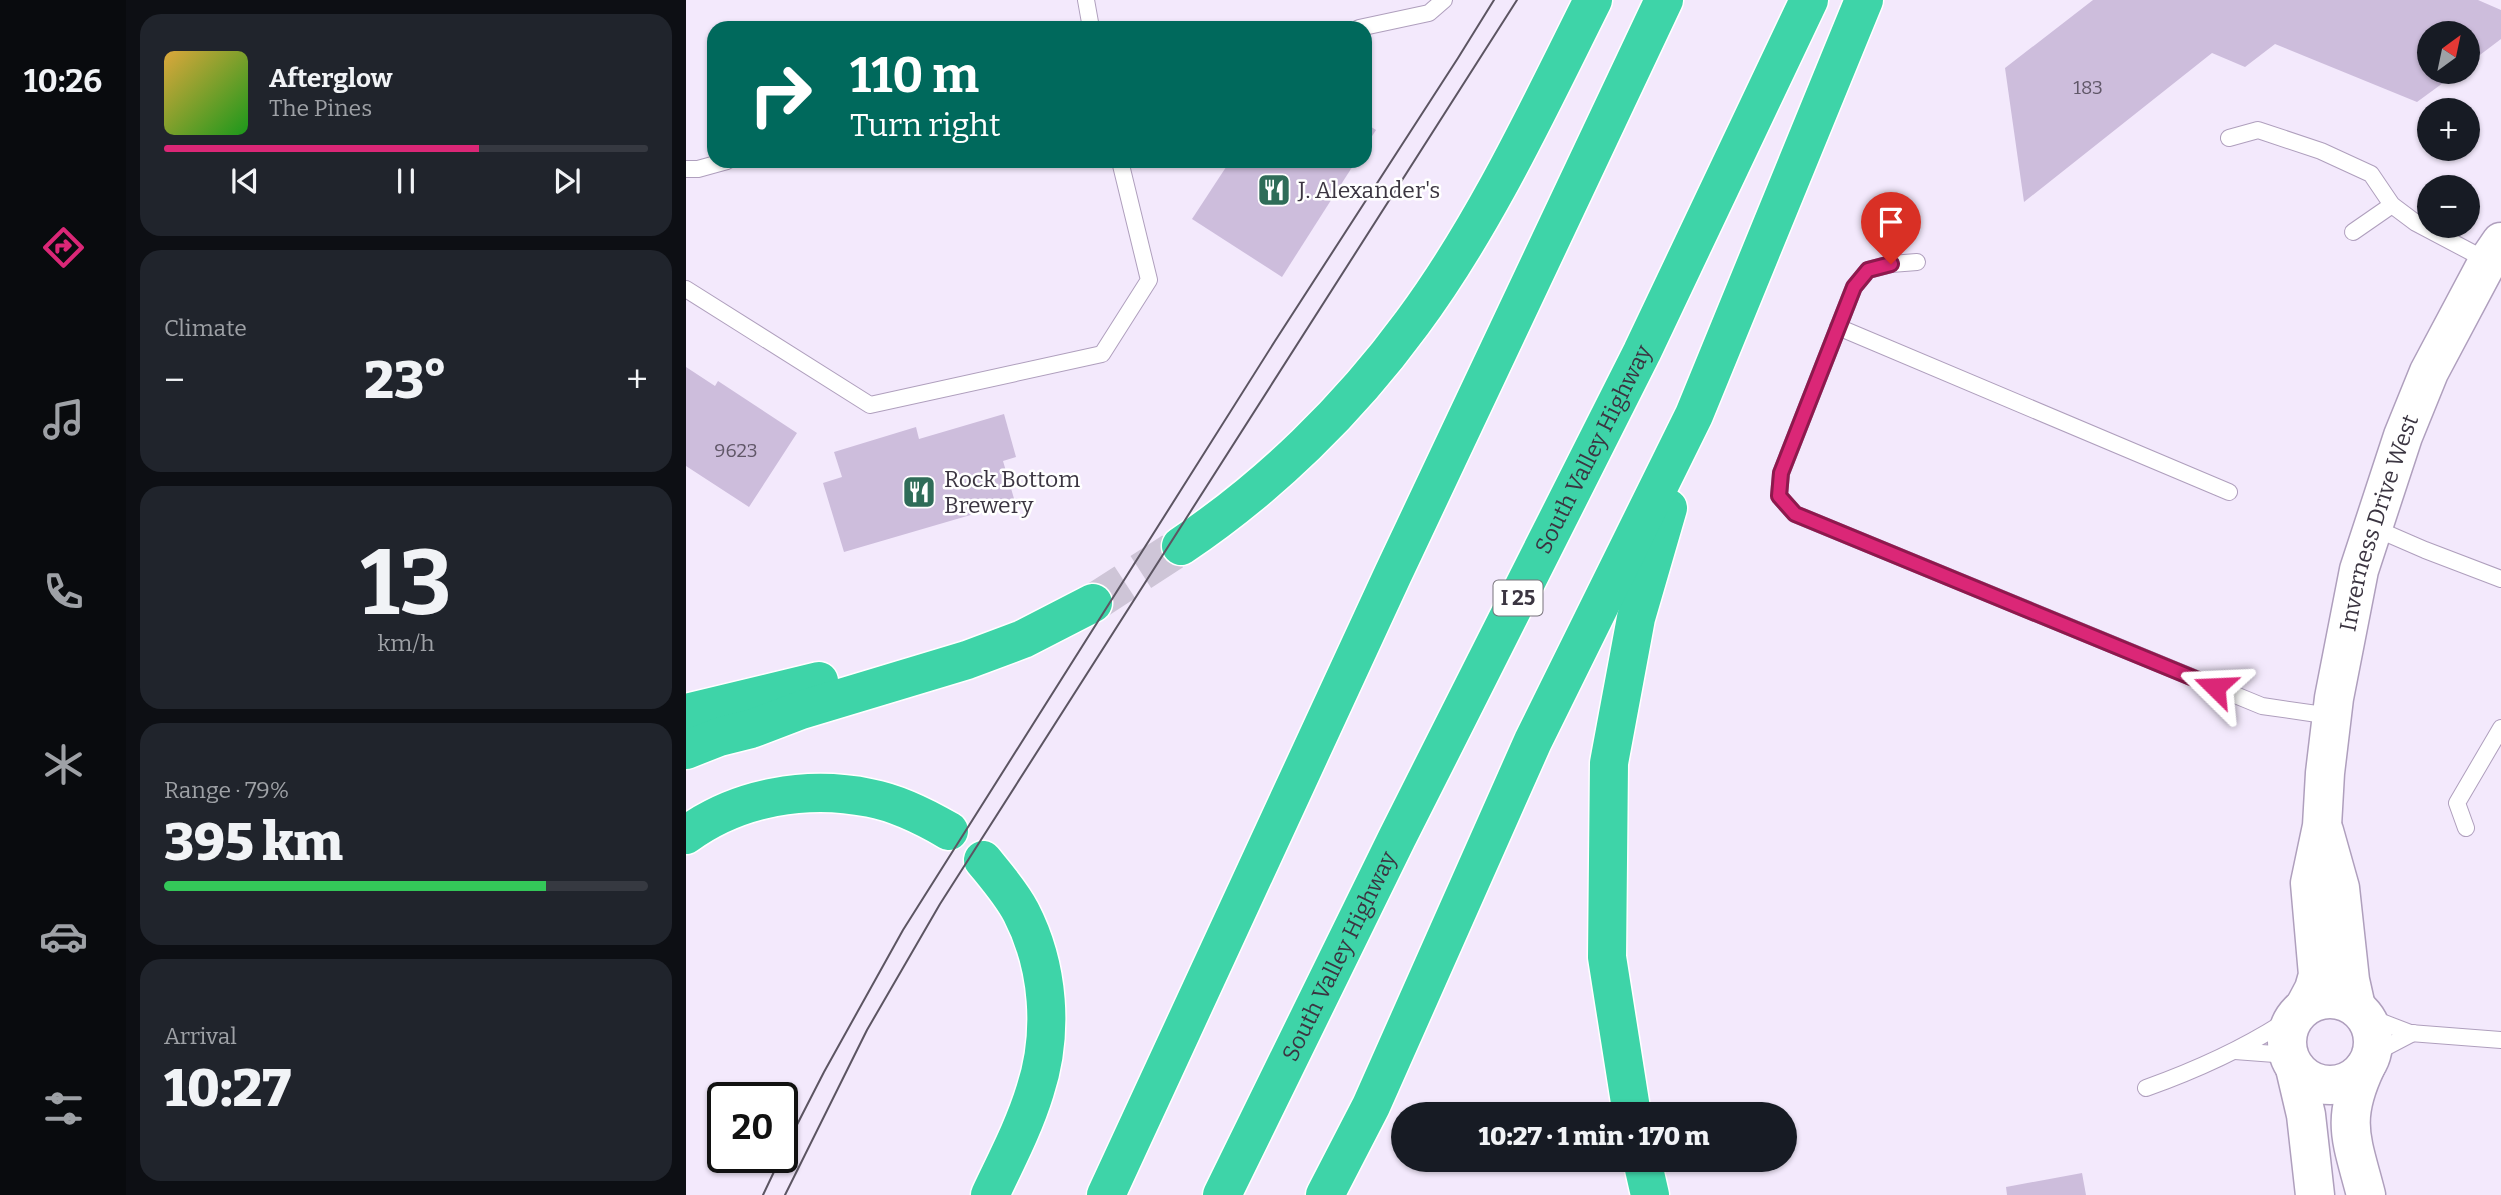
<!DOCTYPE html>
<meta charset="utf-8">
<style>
:root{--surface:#171b24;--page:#20242c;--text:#f1f3f6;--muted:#9ea1a6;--line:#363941;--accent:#db2777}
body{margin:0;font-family:Bitter,serif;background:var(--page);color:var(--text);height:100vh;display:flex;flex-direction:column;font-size:26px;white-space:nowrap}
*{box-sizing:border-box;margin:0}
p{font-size:23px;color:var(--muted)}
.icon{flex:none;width:38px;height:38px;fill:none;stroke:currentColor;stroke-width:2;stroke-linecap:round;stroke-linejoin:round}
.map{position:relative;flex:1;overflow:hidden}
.sheet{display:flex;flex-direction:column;gap:14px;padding:14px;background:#0d0f14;width:560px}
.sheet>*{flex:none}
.hud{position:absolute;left:21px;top:21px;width:665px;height:147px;border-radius:21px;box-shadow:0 2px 5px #0004;background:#00695c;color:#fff;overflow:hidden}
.needle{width:46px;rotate:33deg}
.controls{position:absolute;left:1731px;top:21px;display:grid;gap:14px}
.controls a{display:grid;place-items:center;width:63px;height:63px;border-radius:50%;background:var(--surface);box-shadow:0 2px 5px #0004;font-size:35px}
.speed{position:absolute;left:21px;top:1082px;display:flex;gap:14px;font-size:35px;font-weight:700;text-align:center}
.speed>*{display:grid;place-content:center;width:91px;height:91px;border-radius:50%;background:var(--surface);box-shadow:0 2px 5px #0004;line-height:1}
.speed .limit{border:4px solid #111;border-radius:10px;background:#fff;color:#111}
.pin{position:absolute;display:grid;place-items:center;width:60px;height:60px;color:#fff;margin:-72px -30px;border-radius:50% 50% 50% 0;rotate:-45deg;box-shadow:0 0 7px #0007}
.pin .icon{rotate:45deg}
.me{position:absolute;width:77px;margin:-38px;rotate:291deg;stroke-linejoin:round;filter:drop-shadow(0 0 5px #0008)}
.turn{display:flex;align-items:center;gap:24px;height:147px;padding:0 28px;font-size:32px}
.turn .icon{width:91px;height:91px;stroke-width:2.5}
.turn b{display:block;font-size:49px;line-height:60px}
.big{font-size:52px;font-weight:800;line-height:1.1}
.sheet .widget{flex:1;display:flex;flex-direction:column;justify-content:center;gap:10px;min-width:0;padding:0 24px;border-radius:21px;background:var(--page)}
.sheet .dial{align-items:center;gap:0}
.dial b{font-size:91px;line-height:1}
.song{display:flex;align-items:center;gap:21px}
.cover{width:84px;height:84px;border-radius:10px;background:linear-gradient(135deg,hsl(40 70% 55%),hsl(120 70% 35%))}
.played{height:7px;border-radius:4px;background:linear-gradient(90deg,var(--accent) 65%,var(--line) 65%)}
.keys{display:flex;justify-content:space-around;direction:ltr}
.heat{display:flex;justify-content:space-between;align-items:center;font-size:38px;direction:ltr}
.charge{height:10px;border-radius:5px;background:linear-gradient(90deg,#34c759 79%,var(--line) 0)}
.trip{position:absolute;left:705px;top:1102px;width:406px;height:70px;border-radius:35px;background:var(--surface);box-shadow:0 2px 5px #0004;font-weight:800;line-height:70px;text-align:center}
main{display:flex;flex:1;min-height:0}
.tabs{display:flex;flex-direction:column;width:126px;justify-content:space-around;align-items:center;background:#090b0e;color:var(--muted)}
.tabs .icon{width:49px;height:49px}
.tabs .current{color:var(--accent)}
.tabs b{font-size:32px;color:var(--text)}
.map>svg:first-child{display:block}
.building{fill:#cdbddc}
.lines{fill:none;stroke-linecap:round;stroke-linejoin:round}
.motorway-tunnel{stroke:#cec5d7;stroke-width:38;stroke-dasharray:38 19;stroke-linecap:butt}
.service-casing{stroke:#af9fbd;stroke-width:18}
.secondary-casing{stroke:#af9fbd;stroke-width:41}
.motorway-casing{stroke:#fff;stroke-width:41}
.service{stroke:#fff;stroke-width:16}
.secondary{stroke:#fff;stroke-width:38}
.motorway{stroke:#3ed4a8;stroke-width:38}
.tram{stroke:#5c5562;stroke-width:2}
.route-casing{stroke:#8e194d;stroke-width:18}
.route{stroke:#db2777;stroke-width:12}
.labels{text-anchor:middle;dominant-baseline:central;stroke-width:5;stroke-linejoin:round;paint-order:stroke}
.number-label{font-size:19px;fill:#605768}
.shield{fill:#fff;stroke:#76727a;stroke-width:2}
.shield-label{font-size:21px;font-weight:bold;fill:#3b3541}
.poi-label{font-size:23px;fill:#3b3541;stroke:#fff;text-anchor:start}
.street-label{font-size:23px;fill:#3b3541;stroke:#fff}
</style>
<main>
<nav class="tabs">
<b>10:26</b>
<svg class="icon current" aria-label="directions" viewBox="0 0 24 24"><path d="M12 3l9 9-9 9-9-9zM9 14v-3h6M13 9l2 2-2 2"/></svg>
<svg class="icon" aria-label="music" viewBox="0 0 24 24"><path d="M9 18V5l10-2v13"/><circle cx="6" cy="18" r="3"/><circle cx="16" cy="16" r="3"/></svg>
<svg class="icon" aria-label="phone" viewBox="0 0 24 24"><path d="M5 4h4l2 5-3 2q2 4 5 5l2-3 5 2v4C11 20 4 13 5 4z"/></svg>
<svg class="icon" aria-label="climate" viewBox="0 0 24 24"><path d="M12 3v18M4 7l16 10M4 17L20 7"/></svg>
<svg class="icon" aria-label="car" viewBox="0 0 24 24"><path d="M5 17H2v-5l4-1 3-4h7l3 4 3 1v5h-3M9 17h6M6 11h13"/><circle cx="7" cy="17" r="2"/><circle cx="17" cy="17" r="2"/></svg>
<svg class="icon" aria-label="filters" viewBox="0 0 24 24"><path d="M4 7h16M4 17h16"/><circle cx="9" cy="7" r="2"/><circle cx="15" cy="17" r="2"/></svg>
</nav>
<section class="sheet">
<div class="widget">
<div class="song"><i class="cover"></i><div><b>Afterglow</b><p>The Pines</p></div></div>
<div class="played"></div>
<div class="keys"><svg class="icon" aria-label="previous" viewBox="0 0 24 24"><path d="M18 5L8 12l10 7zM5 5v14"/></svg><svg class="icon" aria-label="pause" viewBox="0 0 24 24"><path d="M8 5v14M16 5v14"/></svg><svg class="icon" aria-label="next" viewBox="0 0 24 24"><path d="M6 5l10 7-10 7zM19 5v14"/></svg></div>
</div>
<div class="widget"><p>Climate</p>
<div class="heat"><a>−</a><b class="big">23°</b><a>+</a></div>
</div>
<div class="widget dial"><b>13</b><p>km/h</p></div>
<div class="widget"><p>Range · 79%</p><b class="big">395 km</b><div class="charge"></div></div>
<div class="widget"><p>Arrival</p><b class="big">10:27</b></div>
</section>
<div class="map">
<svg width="1815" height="1195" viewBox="0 0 1815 1195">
<rect width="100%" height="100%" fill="#f3e9fc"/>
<g class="building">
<path d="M1407,0H1792L1815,10V39L1782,64V33H1743V72H1772L1731,102L1589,44L1559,67L1526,53L1338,202L1319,68Z"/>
<path d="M679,123L690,130L679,147Z"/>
<path d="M544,161H670L596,277L506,219Z"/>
<path d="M0,367L29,386L32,381L111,433L63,507L0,466Z"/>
<path d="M318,414L330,457L317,461L329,502L158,552L137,483L156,477L148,452L230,427L233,439Z"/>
<path d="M1396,1173L1400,1195H1321L1320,1187Z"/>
</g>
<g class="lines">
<path class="motorway-tunnel" d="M407,603L495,546"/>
<defs>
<g id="service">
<path d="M400,0L405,28"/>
<path d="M673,28L743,13L758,0"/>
<path d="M1543,138L1572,130L1635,151L1685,174L1706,205L1730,223L1802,261"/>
<path d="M0,169H12L41,161"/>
<path d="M1667,232L1706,205"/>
<path d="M1231,262L1205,264L1182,270L1168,287L1095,473L1093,496L1109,514L1576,706L1645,716"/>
<path d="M0,289L184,405L416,354L463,280L434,161"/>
<path d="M1152,327L1543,492"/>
<path d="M1686,527L1739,550L1815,579"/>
<path d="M1780,828L1771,803L1815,728"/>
<path d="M1680,1016L1724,1033L1815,1040"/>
<path d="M1549,1051L1602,1055"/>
<path d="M1685,1055L1727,1033"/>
<path d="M1460,1088C1513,1069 1562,1047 1609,1015"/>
</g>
<g id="secondary">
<path d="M1638,831L1654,888L1664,980L1670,1007"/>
<circle cx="1644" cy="1042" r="43"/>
<path id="s1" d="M1619,1006L1628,989L1632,975L1624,883L1636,826L1639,773L1648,698L1673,570L1717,436L1743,372L1802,261L1815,242"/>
<path d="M1680,1066C1654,1121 1666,1140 1680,1195"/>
<path d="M1609,1068L1620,1115L1629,1195"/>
</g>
<g id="motorway">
<path d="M495,546C583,487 663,409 726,323C798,226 853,108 907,0"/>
<path d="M0,713L133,681"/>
<path d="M0,750L33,737L65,729L115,710L281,660L337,639L407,603"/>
<path d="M0,835C52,797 121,785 184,798C211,803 239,817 263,831"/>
<path d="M297,860C310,876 325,893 335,912C363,966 368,1033 349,1091C338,1127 320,1161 304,1195"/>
<path d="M946,1115L921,957L923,763L950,618L982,508"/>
<path d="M956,1160L964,1195"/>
<path d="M420,1195L707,574L978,0"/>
<path id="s2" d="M536,1195L711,838L956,352L1123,0"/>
<path d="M639,1195L685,1106L847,741L1008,415L1178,0"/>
</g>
</defs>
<use href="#service" class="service-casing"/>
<use href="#secondary" class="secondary-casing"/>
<use href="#motorway" class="motorway-casing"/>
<use href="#service" class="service"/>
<use href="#secondary" class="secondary"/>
<use href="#motorway" class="motorway"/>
<g class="tram">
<path d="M96,1154L138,1072L217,930L589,341L772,58L808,0"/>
<path d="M77,1195L95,1157"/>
<path d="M99,1195L181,1030L254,904L831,0"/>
</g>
</g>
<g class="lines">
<defs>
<path id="route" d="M1205,264L1182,270L1168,287L1095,473L1093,496L1109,514L1529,687"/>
</defs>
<use href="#route" class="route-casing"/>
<use href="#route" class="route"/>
</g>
<defs>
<symbol id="restaurant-square" viewBox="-11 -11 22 22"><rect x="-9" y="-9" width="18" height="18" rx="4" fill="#2f6c58" stroke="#fff"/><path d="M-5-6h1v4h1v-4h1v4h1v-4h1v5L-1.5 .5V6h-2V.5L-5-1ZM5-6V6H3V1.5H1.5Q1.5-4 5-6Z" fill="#fff"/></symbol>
</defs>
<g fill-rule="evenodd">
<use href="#restaurant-square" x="569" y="171" width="38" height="38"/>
<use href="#restaurant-square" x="214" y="473" width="38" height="38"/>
</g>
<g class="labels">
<g class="number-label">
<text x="1402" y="87">183</text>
<text x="50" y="450">9623</text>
</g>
<rect class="shield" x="807.5" y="580.5" width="49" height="35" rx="5"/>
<g class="shield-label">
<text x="832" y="598">I 25</text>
</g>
<g class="poi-label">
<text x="612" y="190">J. Alexander's</text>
<text x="258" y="479">Rock Bottom<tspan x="258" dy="26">Brewery</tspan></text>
</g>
<g class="street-label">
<text stroke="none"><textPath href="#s2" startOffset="833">South Valley Highway</textPath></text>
<text stroke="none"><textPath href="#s1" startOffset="494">Inverness Drive West</textPath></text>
<text stroke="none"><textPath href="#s2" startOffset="266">South Valley Highway</textPath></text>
</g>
</g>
</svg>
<div class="controls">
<a><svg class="needle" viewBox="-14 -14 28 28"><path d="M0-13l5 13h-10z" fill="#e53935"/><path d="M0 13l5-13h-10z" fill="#9ea1a6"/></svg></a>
<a>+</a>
<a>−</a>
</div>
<div class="speed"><div class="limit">20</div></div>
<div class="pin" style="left:1205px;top:264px;background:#d93025"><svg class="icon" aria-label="arrive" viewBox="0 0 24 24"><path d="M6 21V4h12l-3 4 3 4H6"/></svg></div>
<svg class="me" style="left:1529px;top:687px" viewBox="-20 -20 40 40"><path d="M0-17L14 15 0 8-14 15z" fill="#db2777" stroke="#fff" stroke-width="4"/></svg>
<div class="trip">10:27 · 1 min · 170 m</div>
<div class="hud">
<div class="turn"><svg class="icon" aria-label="right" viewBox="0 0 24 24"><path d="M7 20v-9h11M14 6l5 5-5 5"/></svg><div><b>110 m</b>Turn right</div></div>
</div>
</div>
</main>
